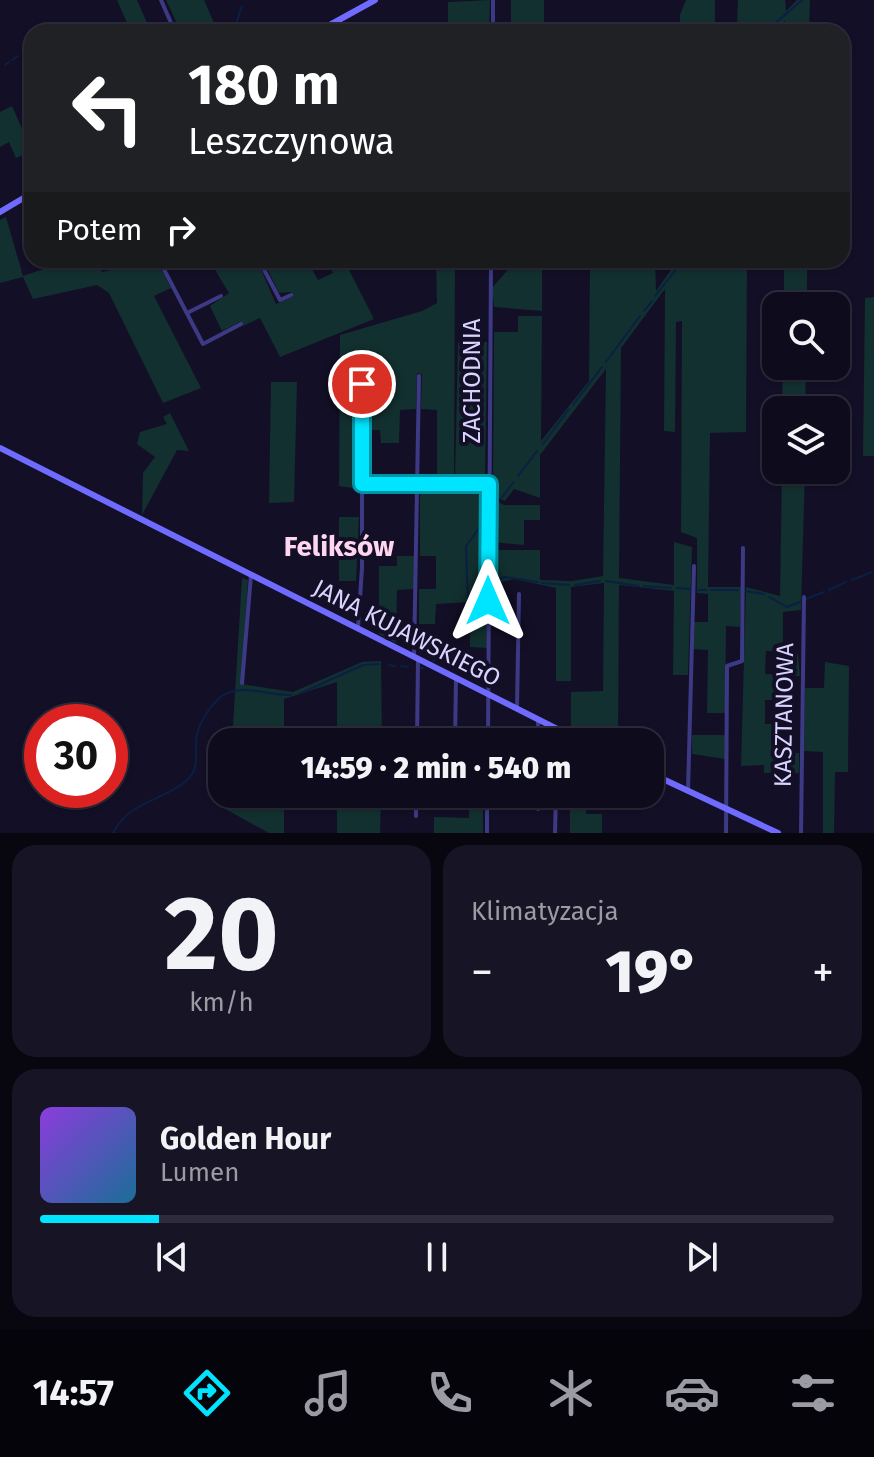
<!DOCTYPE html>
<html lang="pl">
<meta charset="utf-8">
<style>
:root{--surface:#0e0b1c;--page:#171425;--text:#f1f3f6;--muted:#9b9ba3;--line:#2e2b3b;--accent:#00e5ff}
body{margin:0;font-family:"Fira Sans",sans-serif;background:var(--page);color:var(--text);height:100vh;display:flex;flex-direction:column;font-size:30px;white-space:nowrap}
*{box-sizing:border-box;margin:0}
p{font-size:26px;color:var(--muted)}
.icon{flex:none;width:44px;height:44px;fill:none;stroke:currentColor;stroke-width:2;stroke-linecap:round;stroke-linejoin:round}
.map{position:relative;height:833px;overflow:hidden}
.side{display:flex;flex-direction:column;gap:12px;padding:12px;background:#08060f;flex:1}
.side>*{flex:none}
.hud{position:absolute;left:24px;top:24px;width:826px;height:244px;border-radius:24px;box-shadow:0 2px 6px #0004,0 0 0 2px var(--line);background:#202124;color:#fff;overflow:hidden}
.tools{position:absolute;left:762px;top:292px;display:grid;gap:16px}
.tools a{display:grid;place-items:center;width:88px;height:88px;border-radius:16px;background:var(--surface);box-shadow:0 2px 6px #0004,0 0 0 2px var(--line);font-size:40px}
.speed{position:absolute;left:24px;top:704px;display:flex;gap:16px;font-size:40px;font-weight:700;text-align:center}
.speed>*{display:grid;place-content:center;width:104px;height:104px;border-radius:50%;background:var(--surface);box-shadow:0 2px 6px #0004,0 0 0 2px var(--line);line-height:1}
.speed .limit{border:12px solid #d22;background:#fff;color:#111}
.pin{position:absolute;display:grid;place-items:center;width:68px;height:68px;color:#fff;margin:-34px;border:4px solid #fff;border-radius:50%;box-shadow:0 2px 8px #0007}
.me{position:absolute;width:88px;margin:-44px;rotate:0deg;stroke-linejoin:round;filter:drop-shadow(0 0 6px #0008)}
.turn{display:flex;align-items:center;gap:28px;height:168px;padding:0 32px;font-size:36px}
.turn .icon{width:104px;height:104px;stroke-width:2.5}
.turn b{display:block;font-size:56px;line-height:68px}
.then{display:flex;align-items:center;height:76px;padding:0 32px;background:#0003;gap:16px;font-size:30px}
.big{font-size:60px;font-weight:800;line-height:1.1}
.side .card{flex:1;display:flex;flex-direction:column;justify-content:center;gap:12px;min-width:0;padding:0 28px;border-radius:24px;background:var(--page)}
.side .dial{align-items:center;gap:0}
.dial b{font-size:104px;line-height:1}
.song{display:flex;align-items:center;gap:24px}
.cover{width:96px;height:96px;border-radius:12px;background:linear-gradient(135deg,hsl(270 70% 55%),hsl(200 70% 35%))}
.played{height:8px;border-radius:4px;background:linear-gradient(90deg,var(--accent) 15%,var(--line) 15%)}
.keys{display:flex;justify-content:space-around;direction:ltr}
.heat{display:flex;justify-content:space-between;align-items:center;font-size:44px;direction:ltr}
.side .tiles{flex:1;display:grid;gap:12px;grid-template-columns:1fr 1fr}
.card:last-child{grid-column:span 2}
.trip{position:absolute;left:208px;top:728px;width:456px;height:80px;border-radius:24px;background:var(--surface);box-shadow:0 2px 6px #0004,0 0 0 2px var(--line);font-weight:800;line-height:80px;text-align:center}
.tab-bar{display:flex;height:128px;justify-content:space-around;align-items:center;background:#06040b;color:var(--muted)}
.tab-bar .icon{width:56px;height:56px}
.tab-bar .on{color:var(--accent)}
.tab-bar b{font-size:36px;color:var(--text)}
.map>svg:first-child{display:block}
.green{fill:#12302f}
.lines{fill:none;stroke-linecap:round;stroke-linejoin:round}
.stream{stroke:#0a1f44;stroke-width:2}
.minor{stroke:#3d3a85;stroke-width:4}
.secondary{stroke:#6f6bff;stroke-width:6}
.route-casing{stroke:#0095a6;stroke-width:20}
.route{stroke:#00e5ff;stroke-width:14}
.labels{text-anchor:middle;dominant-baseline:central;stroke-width:8;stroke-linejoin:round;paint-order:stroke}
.street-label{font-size:24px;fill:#d9d4ff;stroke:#130f26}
.quarter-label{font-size:28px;font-weight:bold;fill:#ffd6f0;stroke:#130f26}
</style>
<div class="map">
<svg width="874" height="833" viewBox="0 0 874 833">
<rect width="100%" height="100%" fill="#130f26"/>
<g class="green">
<path d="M117,0H137L151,32H131Z"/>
<path d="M166,0H204L218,32H181Z"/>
<path d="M490,0L489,32H448V2Z"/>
<rect x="511" y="0" width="33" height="32"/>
<path d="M686,0H715V25L737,24L738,0H785L786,11L797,0H810L809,32H785V20L777,32L680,31V15Z"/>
<path d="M12,106L32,151L16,158L9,142L0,147V112Z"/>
<path d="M6,217L23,276L70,260H96L102,272L138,264L136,260H156L171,288L154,296L201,388L163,403L109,293L97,285L33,299L23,277L0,283V220Z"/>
<path d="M221,260H257L276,304L293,296L291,292L279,293L263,260H307L318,280L333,273L327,260H344L374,319L280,357L260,318L243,326L240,322L222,331L210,306L229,293L212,265Z"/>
<path d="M436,260H455L454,481H437V410L421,409L422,374L417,373L416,409L400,410L399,443H381L380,430H365L367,382H359V489L339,486L340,335L422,311L437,303Z"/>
<path d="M516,260H542V311L494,307L492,288Z"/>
<path d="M590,260H655L656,291L678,260H747L746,432L710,433L708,587H741L740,627L726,626L725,713H707L708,650L693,649V622H708V594L697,593V538L681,532L682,321L676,322L675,432L664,431L665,289L621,348L619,578L674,585V542L692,547L688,675H673L674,591L619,585L618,742H595L571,731V692L603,691L604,583L571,587V681H556V588L514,579L492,584V553L496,550H540V580L572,581L603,576L606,369L540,455V498L514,489L505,501L493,495L496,481L493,478L494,332H518V316H542L541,441L589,381Z"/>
<rect x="784" y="260" width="23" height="46"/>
<path d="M874,297V456H863L865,298Z"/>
<path d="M458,342H487L485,478L482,481L455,478Z"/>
<path d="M783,366H806L805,410H782Z"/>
<path d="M271,382H297L294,502L269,503Z"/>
<path d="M170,413L189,451L177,450L142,515L143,473L155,457L137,444L140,432L167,424L163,417Z"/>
<path d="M782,470H805L801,610L783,612V646L779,651H766L765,674L782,675L783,655L798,654L800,676H782V696L778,700H765V724H782L781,744L778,749L781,753H799V773H764V765L741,766L746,587L780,596Z"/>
<path d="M423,487L488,489L487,648L470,647V602L436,604L435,624H419V589H436V556H420V490Z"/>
<path d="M493,499L504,505H540V520H524V545L493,542Z"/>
<path d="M339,517H359L356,581H339Z"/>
<path d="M397,556H414V589L397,590L396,643L379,634V566H397Z"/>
<path d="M242,578L248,580L241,684L293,692L362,662L381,661L382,742H337V682L284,699V742H232Z"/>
<path d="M825,662L849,666L848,772H835L834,833H823V752L804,751L805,688H824Z"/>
<path d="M692,735H725V759L692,754Z"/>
<path d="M228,794H284V833H269L227,810Z"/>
<path d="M337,794H381L380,833H337Z"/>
<path d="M469,794H483V833H434V817L469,818Z"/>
<path d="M570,794H586V814H602V833H570Z"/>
</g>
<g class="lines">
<g class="stream">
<path d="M237,21L242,6"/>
<path d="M772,26L802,0"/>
<path d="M769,32H770"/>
<path d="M12,60L18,56"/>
<path d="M5,65L9,62"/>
<path d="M678,266L683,260"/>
<path d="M655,296L675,271"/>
<path d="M644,311L652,301"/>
<path d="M606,362L640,316"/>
<path d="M573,405L602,367"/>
<path d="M543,444L569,409"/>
<path d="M518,476L537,451"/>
<path d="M502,497L514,482"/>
<path d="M491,512L497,502"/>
<path d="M852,580L872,572"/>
<path d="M492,581L505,577L538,582"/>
<path d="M606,581L639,586"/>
<path d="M542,583L569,585"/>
<path d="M575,585L600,581"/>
<path d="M644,586L671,588"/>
<path d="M677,588L691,589"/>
<path d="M697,590H706"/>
<path d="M711,590H738"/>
<path d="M829,590L846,582"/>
<path d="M745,591L764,594"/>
<path d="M769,597L787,607L800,602"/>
<path d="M806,599L824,592"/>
<path d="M468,602L485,587"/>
<path d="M468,603L466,546L486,519"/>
<path d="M438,657L448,643"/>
<path d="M433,661L435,660"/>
<path d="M389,665L395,666"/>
<path d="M401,666L408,667"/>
<path d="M421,668H423"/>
<path d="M299,694L363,665L379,664"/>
<path d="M113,833C129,801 161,802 186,781C202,768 193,751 197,734C200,721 216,695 230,692C252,686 270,696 291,695"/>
</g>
<g class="minor">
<path d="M161,0L175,32"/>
<path d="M493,32V0"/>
<path d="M159,260L203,344L241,324"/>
<path d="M259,260L280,300L291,295"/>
<path d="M187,313L221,296"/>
<path d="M362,484H489"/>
<path d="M358,628L362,568V384"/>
<path d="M414,657L419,376"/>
<path d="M242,683L251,575"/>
<path d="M517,708L519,594"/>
<path d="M417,742L418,659"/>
<path d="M455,742L456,678"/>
<path d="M488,742L491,260"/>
<path d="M538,742V720"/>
<path d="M556,742V728"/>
<path d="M688,791L694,566"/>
<path d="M538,809V794"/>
<path d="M416,816V794"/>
<path d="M487,833V794"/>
<path d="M555,833L556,794"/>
<path d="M726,833L727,666L742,661L743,548"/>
<path d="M801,833L804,597"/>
</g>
<g class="secondary">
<path d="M317,32L375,0"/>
<path d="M0,212L32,193"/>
<path d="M0,448L583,742"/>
<path d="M650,773L778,833"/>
</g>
</g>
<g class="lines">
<defs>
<path id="route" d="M362,384V484H489L488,601"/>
</defs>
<use href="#route" class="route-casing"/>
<use href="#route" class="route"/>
</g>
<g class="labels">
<g class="street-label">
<text transform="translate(472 381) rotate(-90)">ZACHODNIA</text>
<text transform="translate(407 633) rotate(27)">JANA KUJAWSKIEGO</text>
<text transform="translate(784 715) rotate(-89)">KASZTANOWA</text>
</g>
<g class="quarter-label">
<text x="339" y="546">Feliksów</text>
</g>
</g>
</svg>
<div class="tools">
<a><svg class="icon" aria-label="search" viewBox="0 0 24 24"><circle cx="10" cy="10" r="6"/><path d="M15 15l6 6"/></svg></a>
<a><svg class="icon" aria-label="layers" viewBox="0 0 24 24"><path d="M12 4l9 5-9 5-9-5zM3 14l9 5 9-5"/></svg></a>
</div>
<div class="speed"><div class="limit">30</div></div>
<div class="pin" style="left:362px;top:384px;background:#d93025"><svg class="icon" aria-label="arrive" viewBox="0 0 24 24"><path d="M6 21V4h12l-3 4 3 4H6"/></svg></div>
<svg class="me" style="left:488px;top:601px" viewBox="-20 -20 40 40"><path d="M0-17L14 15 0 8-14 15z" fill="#00e5ff" stroke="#fff" stroke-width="4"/></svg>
<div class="trip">14:59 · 2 min · 540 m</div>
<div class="hud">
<div class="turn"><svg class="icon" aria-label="left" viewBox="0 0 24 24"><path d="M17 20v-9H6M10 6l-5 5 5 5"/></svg><div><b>180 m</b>Leszczynowa</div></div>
<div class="then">Potem<svg class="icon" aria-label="right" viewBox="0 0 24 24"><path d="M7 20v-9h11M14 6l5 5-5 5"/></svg></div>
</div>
</div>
<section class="side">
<div class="tiles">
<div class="card dial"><b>20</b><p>km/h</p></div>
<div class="card"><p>Klimatyzacja</p>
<div class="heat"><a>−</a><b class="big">19°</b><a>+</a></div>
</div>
<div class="card">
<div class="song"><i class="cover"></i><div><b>Golden Hour</b><p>Lumen</p></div></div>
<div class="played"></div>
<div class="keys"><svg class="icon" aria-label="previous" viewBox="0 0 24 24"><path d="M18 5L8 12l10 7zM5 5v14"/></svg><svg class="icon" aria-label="pause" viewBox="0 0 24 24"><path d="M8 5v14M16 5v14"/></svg><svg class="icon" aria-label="next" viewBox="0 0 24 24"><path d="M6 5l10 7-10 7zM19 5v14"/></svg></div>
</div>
</div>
</section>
<nav class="tab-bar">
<b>14:57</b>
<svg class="icon on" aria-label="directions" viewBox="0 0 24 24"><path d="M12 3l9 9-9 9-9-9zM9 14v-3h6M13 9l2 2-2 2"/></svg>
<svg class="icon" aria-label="music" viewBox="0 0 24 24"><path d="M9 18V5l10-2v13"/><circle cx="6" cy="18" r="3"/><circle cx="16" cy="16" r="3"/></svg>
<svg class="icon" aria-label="phone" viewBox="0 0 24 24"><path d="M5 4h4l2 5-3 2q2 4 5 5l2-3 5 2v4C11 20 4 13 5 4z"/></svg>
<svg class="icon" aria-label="climate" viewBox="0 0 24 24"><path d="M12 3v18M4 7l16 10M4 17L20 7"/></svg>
<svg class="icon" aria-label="car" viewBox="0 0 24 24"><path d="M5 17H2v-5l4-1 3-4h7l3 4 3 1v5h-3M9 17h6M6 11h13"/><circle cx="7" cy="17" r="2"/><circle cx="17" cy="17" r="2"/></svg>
<svg class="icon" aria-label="filters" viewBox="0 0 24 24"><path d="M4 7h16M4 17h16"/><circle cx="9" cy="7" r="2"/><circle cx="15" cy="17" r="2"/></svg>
</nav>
